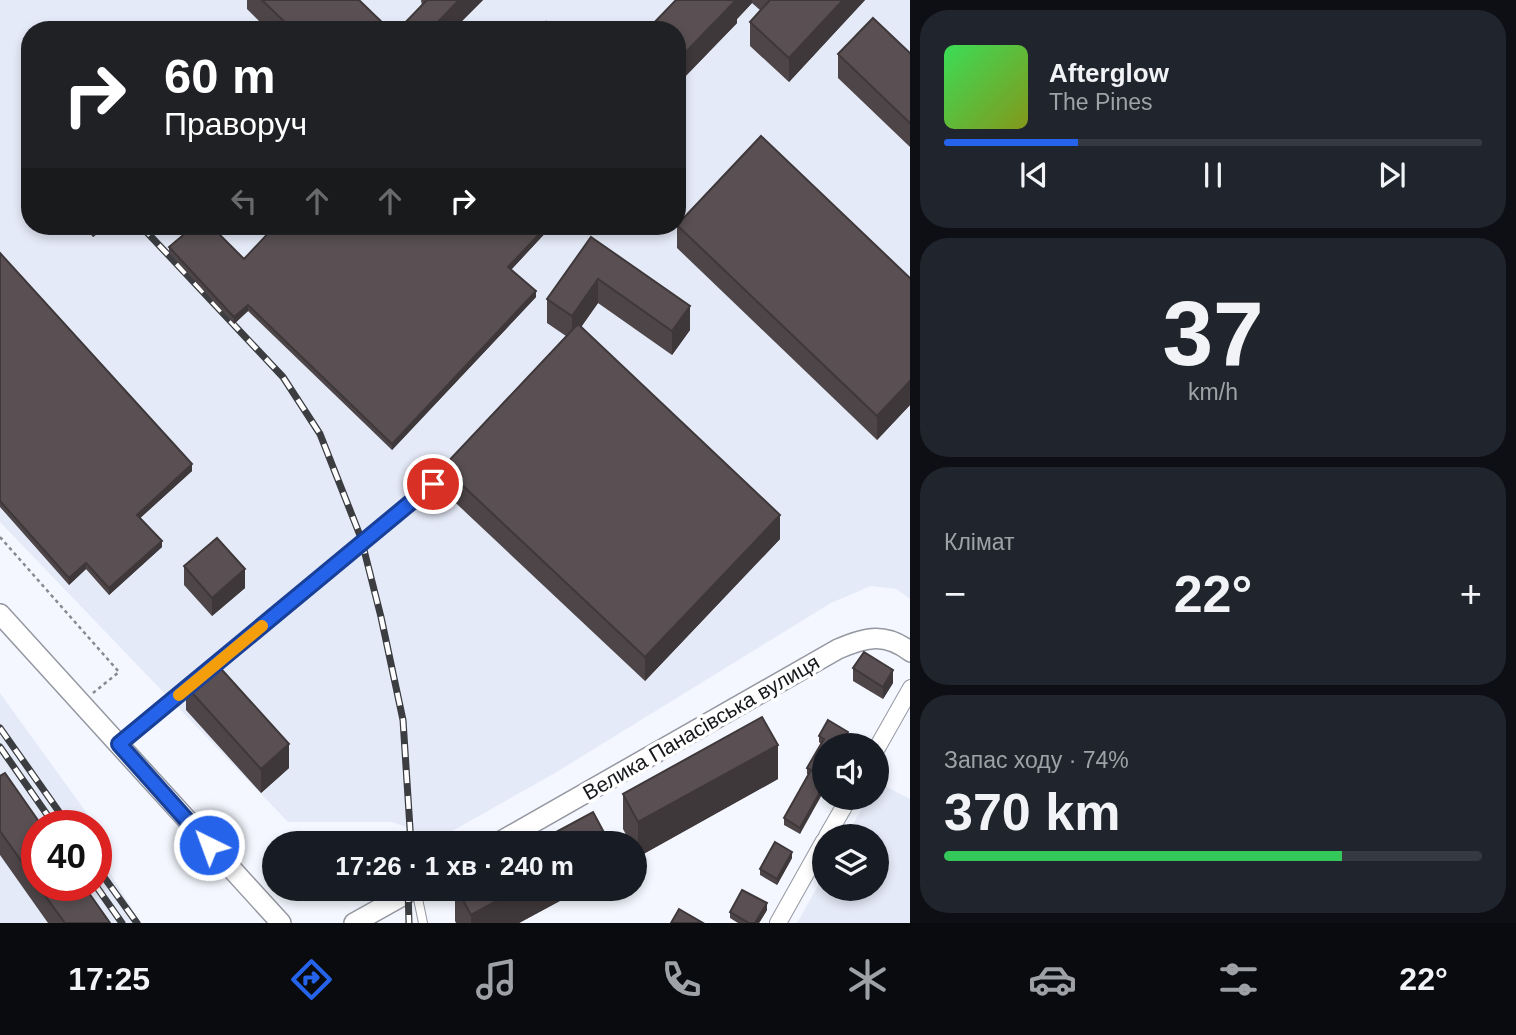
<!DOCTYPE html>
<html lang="uk">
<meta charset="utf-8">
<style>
:root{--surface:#171b24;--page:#20242c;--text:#f1f3f6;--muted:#9ea1a6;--line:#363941;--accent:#2563eb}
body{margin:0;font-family:Helvetica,sans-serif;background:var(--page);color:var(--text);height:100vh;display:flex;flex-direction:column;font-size:26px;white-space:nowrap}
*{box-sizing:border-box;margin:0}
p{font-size:23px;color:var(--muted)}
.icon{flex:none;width:38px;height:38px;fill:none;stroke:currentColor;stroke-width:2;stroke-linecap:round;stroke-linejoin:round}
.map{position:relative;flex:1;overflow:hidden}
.sheet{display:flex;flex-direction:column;gap:10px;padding:10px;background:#0d0f14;width:606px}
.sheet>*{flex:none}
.top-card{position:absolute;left:21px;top:21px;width:665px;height:214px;border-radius:28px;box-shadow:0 4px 10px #0003;background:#202124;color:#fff;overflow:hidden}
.buttons{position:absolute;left:812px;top:733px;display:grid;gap:14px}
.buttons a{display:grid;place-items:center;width:77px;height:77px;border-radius:50%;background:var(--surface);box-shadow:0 4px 10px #0003;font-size:35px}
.speed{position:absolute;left:21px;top:810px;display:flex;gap:14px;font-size:35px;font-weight:700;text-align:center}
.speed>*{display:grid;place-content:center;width:91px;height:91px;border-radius:50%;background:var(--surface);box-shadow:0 4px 10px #0003;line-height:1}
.speed .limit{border:10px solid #d22;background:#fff;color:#111}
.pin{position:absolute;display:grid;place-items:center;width:60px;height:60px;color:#fff;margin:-30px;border:4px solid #fff;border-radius:50%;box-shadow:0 2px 7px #0007}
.me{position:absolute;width:77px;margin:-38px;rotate:318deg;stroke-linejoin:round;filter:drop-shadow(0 0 5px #0008)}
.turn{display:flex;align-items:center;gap:24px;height:147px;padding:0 28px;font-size:32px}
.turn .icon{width:91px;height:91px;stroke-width:2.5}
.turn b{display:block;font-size:49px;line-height:60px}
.lanes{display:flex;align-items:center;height:66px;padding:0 28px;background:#0003;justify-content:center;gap:35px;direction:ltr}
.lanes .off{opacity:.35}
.big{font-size:52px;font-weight:600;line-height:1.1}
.sheet .tile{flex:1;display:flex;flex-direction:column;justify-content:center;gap:10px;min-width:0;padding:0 24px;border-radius:28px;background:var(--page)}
.sheet .dial{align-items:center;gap:0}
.dial b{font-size:91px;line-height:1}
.song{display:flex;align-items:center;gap:21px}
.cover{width:84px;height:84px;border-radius:10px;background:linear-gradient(135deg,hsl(130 70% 55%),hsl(70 70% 35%))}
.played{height:7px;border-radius:4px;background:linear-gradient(90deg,var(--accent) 25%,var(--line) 25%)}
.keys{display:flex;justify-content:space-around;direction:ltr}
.heat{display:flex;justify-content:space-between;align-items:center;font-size:38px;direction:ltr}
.charge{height:10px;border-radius:5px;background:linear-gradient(90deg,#34c759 74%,var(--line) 0)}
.trip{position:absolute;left:262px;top:831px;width:385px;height:70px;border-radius:35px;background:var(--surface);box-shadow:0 4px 10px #0003;font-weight:600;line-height:70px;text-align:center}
.dock{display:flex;height:112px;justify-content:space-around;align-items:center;background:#090b0e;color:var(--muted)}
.dock .icon{width:49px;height:49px}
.dock .active{color:var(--accent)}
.dock b{font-size:32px;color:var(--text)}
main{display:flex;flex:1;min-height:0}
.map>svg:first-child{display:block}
.built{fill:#e5eaf8;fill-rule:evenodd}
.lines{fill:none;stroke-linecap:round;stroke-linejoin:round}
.service-casing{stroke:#9598a1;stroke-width:10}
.minor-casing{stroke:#9598a1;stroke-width:18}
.tertiary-casing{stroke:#9598a1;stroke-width:22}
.path{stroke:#878a8f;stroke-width:2.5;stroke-dasharray:3.5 3.5;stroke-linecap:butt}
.service{stroke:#fff;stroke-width:8}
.minor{stroke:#fff;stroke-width:16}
.tertiary{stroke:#fff;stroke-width:19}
.rail-casing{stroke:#3b3d41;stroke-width:7}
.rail{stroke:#fff;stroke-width:4.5;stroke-dasharray:13;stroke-linecap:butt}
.wall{fill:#4d4547}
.shaded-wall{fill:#3f383a}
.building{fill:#5a5053;stroke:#3f383a;stroke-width:2}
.route-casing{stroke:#184099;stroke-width:18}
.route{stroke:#2563eb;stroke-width:12}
.slow{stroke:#f59e0b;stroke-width:12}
.labels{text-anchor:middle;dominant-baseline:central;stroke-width:7;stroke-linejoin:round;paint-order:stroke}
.street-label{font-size:21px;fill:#17191c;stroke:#fff}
</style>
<main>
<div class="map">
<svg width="911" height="923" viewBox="0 0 911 923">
<rect width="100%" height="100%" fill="#f4f7ff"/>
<g class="built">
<path d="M0,0H910V599L896,589L871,586L831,603L555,773L431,843H423L417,831L392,822H288L0,522ZM30,30H677V226H30Z"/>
<path d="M0,693L96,826H37V886H96V827L112,849L100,857L141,923H0Z"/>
<path d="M877,782L910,799V923H797L824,875V889H877V836H846L868,798H877Z"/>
</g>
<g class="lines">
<defs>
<g id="service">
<path d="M210,668L433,484"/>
<path d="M119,744L192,683"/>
<path d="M416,889L423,923"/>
</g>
<g id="minor">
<path d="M877,748L911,688"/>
<path d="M827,836L849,798"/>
<path d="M778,923L824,841"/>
</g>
<g id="tertiary">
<path d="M0,614L281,923"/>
<path d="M496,844L838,649C866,637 885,632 911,652"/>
<path d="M354,923L415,889"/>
</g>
</defs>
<use href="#service" class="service-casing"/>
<use href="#minor" class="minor-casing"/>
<use href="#tertiary" class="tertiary-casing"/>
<path class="path" d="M0,537L119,672L93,693"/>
<use href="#service" class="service"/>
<use href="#minor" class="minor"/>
<use href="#tertiary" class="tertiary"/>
<defs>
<g id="rail">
<path d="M141,226L283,377L320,434L361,538L381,617L403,720L411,844"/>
<path d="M0,728L69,826"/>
<path d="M0,747L55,826"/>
<path d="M96,866L137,923"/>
<path d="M96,886L122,923"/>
<path d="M408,889L409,923"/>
</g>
</defs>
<use href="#rail" class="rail-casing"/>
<use href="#rail" class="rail"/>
</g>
<g class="wall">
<path d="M247,0H359L390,30H268L247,9Z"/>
<path d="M421,0H483L453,30L422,6Z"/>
<path d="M676,0H865L789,82L750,46V22L760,10L752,3L737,19V23L677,85V30Z"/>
<path d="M838,54H911V148L838,78Z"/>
<path d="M677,224L911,279V404L877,440L677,248Z"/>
<path d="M83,226H107L93,237Z"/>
<path d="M549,226V229L511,270L536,297L392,450L248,311L234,324L169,253V247L244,259Z"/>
<path d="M591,237L690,330L672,355L598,303L581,327L780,539L645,681L443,491V467L566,336L547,323V299Z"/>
<path d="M0,253L192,471L140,518L162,547L109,595L86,569L69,585L0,507Z"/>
<path d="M184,566L245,588L212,616L184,585Z"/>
<path d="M853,668L893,683L883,699L853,681Z"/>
<path d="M186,686L289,768L261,793L186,710Z"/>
<path d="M819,736L848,738L824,746L800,834L784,825V818L809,775L807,774V768L821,744L819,742Z"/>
<path d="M0,776L37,826V886H84L110,923H48L0,855Z"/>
<path d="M778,779L638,857L635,851V844H631L623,829V794Z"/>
<path d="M792,858L777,885L760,875V869Z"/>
<path d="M455,889H582L519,923H456L455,921Z"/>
<path d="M849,889H867L862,897Z"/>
<path d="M767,910L759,923H738L730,918V912Z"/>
</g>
<g class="shaded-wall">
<path d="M459,0H483L453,30H430Z"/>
<path d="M735,0H752V3L737,19V23L677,85V61Z"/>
<path d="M843,0H865L789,82V58Z"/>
<path d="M93,226H107L93,237Z"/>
<path d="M547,226H549V229L508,273V267Z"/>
<path d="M598,279V303L572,340V316Z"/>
<path d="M536,291V297L392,450V444Z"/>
<path d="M248,305V311L234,324V317Z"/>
<path d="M690,306V330L672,355V331Z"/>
<path d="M911,380V404L877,440V416Z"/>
<path d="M192,464V471L137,521V515Z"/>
<path d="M780,515V539L645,681V657Z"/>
<path d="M162,541V547L109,595V588Z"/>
<path d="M86,563V569L69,585V578Z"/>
<path d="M245,569V588L212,616V598Z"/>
<path d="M893,670V683L883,699V687Z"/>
<path d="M848,732V738L843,746H840Z"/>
<path d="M289,744V768L261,793V769Z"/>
<path d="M778,745V779L638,857V822Z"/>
<path d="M824,785V791L800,834V828Z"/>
<path d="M792,852V858L777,885V879Z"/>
<path d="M518,889H582L519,923H471V915Z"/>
<path d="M862,889H867L862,897Z"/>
<path d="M767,903V910L759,923H755Z"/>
</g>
<g class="building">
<path d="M262,0H359L390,30H293Z"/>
<path d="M427,0H459L430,30H398Z"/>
<path d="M676,0H736L677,61V30H647Z"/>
<path d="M770,0H843L789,58L750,22Z"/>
<path d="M873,18L911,54V124L838,54Z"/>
<path d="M546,22L554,30H538Z"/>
<path d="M180,25L185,30H175Z"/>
<path d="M761,136L911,279V380L877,416L677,225Z"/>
<path d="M194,226H211L244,259L275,226H547L508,267L536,291L392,444L248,305L234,317L169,247Z"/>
<path d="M591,237L690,306L672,331L598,279L572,316L547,299Z"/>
<path d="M0,253L192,464L137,515L162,541L109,588L86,563L69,578L0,501Z"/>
<path d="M578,324L780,515L645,657L443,467Z"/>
<path d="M217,538L245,569L212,598L184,566Z"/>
<path d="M864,652L893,670L883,687L853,668Z"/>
<path d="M214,661L289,744L261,769L186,686Z"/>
<path d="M762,717L778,745L638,822L623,794Z"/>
<path d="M828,720L848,732L840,746H824V785L800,828L784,818L811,770L807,768L824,739L819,736Z"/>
<path d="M5,773L42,826H37V883L0,831V776Z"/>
<path d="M593,812L608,840L602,844H534Z"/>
<path d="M775,842L792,852L777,879L760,869Z"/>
<path d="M38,886H84L110,923H65Z"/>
<path d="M457,889H518L471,915Z"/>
<path d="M742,890L767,903L755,923H749L730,912Z"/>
<path d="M679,909L703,923H671Z"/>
</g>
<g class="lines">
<defs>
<path id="route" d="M209,845L119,744L433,484"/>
</defs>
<use href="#route" class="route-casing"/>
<use href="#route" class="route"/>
<path class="slow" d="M179,695L262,626"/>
</g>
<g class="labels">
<g class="street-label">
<text transform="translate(701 727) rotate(-30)">Велика Панасівська вулиця</text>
</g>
</g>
</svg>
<div class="buttons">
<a><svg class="icon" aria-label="sound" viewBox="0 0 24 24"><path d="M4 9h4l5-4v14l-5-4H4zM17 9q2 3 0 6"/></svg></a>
<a><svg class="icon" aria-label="layers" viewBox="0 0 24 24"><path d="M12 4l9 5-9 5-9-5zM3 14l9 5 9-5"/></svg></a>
</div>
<div class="speed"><div class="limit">40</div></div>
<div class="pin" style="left:433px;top:484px;background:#d93025"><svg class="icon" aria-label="arrive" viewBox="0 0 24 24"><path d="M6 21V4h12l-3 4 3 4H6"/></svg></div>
<svg class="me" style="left:209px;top:845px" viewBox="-20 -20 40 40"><circle r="17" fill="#2563eb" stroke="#fff" stroke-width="3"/><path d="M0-11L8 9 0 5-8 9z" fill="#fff"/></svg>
<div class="trip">17:26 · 1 хв · 240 m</div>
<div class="top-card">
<div class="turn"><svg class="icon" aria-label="right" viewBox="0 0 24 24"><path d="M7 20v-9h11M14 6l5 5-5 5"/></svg><div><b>60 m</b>Праворуч</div></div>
<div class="lanes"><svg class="icon off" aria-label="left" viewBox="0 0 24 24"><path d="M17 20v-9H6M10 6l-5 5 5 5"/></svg><svg class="icon off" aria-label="ahead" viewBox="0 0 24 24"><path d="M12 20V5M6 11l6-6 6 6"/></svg><svg class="icon off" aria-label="ahead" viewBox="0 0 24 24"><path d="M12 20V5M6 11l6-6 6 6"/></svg><svg class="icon" aria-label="right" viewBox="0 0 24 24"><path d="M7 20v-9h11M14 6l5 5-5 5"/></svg></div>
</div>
</div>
<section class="sheet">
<div class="tile">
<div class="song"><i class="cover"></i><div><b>Afterglow</b><p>The Pines</p></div></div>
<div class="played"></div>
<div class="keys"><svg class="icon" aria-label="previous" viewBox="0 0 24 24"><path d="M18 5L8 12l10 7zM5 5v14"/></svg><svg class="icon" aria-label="pause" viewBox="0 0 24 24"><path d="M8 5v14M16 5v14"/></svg><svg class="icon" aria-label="next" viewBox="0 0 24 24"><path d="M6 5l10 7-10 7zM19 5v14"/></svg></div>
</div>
<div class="tile dial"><b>37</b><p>km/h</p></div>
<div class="tile"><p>Клімат</p>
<div class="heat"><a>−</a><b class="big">22°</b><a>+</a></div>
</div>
<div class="tile"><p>Запас ходу · 74%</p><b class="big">370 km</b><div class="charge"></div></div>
</section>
</main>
<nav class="dock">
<b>17:25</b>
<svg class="icon active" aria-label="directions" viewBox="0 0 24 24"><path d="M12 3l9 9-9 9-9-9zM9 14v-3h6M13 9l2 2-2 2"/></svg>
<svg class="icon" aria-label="music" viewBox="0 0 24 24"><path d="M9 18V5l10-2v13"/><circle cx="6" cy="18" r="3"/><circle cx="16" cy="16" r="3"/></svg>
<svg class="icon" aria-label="phone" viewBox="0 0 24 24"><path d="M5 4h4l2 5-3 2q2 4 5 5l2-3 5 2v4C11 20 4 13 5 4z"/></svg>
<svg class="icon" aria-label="climate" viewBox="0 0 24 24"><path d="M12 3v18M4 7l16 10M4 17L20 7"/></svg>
<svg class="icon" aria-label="car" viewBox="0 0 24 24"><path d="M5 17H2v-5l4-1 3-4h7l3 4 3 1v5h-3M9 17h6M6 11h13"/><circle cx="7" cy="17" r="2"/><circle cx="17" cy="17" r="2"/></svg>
<svg class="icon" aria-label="filters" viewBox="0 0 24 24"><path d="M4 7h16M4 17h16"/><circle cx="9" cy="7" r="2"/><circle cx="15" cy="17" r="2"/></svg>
<b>22°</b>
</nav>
